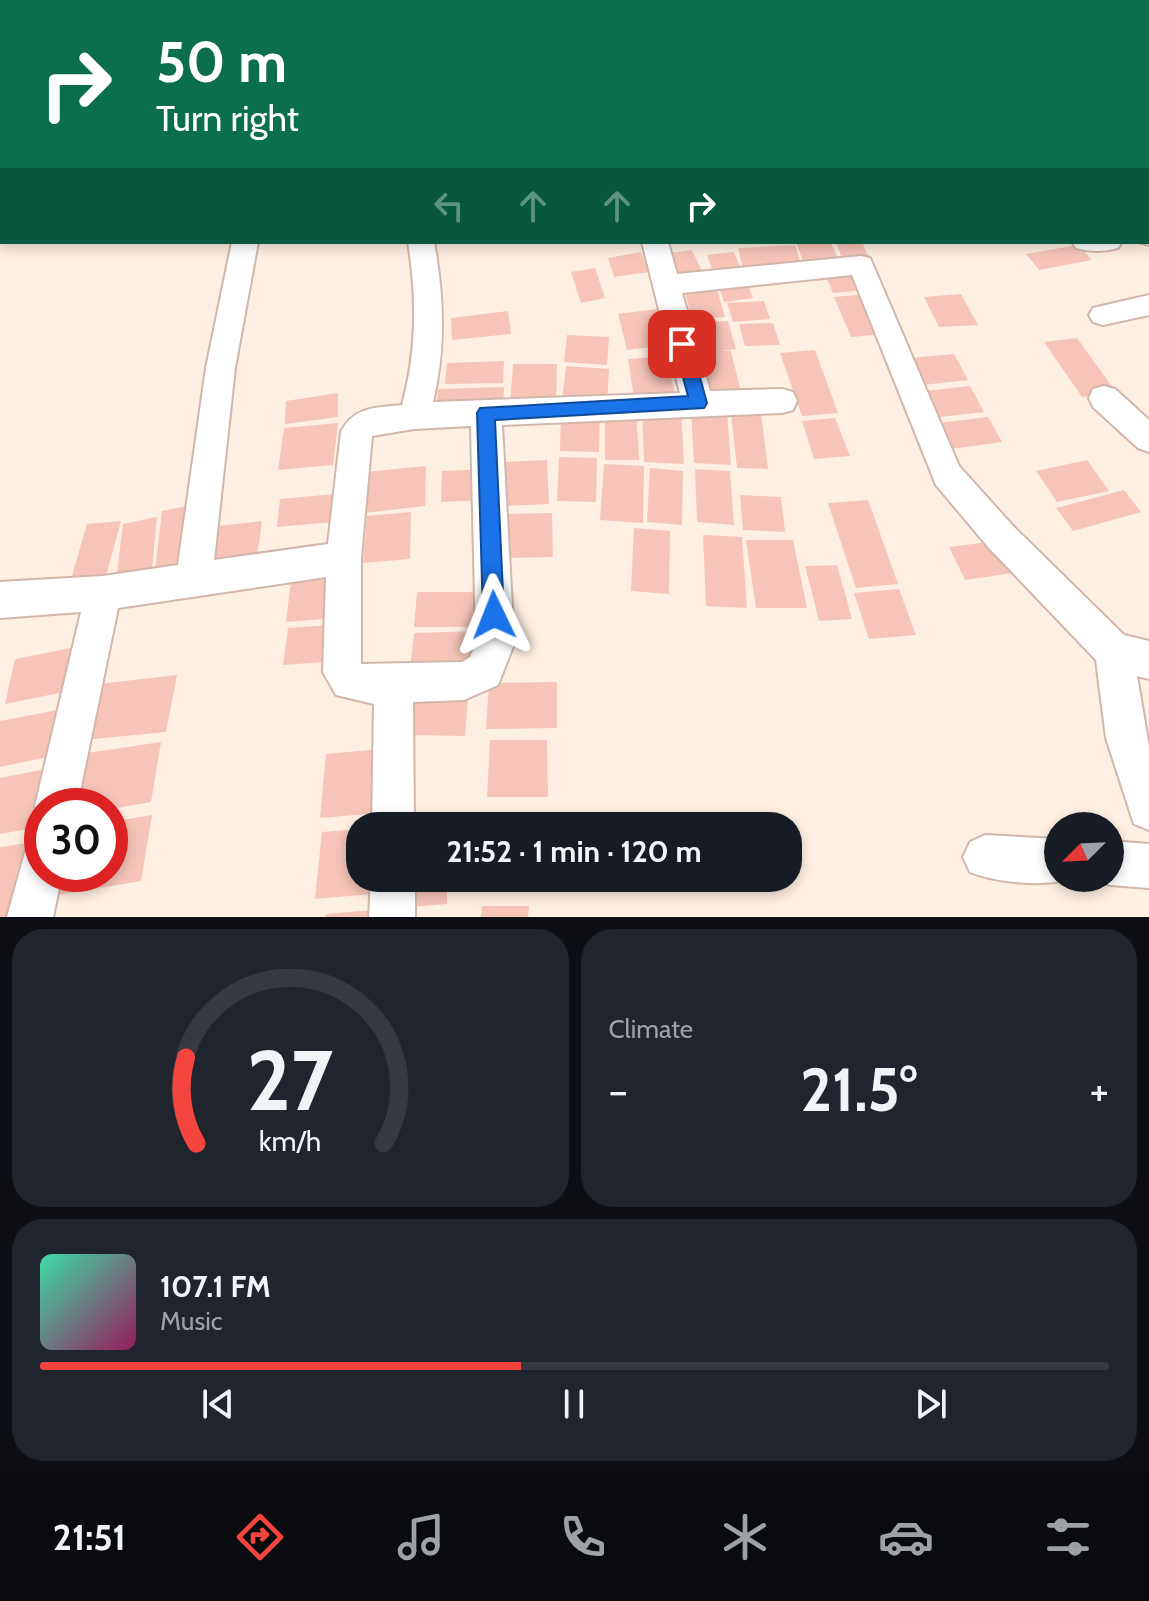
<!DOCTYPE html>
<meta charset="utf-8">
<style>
:root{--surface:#171b24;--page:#20242c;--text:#f1f3f6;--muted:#9ea1a6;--line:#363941;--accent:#f3443d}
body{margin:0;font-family:Cabin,sans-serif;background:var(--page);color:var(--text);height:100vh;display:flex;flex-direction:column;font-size:30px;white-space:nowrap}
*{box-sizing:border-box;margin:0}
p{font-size:26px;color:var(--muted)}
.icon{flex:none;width:44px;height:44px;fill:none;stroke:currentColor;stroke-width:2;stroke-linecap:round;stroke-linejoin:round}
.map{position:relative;height:917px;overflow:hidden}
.drawer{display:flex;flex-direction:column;gap:12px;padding:12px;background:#0d0f14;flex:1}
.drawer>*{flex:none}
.banner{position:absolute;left:0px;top:0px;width:1150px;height:244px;box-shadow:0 4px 12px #0003;background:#0b6e4f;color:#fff;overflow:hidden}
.needle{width:52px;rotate:246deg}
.fabs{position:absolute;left:1044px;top:812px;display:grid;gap:16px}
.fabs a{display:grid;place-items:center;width:80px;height:80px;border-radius:50%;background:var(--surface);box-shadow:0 4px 12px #0003;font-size:40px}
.speed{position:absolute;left:24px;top:788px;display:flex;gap:16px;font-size:40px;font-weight:700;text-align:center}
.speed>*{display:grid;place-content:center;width:104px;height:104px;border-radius:50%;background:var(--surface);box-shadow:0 4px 12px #0003;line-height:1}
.speed .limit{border:12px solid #d22;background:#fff;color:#111}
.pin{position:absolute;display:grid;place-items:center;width:68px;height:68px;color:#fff;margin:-34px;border-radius:16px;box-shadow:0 4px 12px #0006}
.me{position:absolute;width:88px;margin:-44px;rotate:358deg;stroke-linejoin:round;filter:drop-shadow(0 0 6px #0008)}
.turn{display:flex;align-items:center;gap:28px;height:168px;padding:0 24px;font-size:36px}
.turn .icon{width:104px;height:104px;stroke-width:2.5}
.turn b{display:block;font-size:56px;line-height:68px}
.lanes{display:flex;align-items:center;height:76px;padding:0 24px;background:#0003;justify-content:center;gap:40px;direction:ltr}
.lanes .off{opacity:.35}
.big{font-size:60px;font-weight:700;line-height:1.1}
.drawer .tile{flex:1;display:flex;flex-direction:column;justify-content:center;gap:12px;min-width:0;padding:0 28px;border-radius:32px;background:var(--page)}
.drawer .dial{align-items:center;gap:0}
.dial svg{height:208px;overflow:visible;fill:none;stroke:var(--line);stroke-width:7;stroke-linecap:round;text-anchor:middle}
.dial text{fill:var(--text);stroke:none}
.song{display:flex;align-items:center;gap:24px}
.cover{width:96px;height:96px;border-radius:12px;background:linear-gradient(135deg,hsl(160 70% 55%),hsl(330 70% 35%))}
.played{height:8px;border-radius:4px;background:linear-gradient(90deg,var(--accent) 45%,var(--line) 45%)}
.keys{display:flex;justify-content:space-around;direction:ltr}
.heat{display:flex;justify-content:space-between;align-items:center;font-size:44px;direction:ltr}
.drawer .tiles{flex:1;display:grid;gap:12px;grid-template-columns:1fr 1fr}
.tile:last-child{grid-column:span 2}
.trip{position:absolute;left:346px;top:812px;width:456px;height:80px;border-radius:32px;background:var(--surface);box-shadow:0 4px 12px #0003;font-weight:700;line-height:80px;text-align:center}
.dock{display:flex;height:128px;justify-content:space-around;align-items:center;background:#090b0e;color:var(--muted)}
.dock .icon{width:56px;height:56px}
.dock .selected{color:var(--accent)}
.dock b{font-size:36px;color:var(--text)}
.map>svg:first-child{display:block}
.building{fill:#f6c5b8}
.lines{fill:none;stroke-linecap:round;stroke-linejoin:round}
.service-casing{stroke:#d3b6ab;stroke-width:4}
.minor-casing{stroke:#d3b6ab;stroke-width:4}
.service{fill:#fff;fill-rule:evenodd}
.minor{fill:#fff;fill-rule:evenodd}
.route{fill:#1a73e8;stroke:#114b97;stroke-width:2}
</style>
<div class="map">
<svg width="1149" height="917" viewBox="0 0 1149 917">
<rect width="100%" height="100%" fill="#feefe3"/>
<g class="building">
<path d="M796,242H831L841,266L805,267Z"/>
<path d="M836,242H862L871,263L844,264Z"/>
<path d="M795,245L803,270L744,272L738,248Z"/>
<path d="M1078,245L1092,260L1039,270L1026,254Z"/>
<path d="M692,250L705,278L673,283L662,254Z"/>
<path d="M641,252L649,272L614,277L608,258Z"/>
<path d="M734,252L743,275L715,277L707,255Z"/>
<path d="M595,268L605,298L581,303L571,272Z"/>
<path d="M859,269L868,290L833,293L824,272Z"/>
<path d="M746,279L753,298L724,302L717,282Z"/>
<path d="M716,286L725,317L692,319L684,288Z"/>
<path d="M866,294L884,334L851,337L834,297Z"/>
<path d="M961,294L978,325L939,327L924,297Z"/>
<path d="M764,301L770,319L733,322L727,303Z"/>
<path d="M657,309L667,345L627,350L618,314Z"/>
<path d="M508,311L511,334L452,340L451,318Z"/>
<path d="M728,321L736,349L722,351H731L742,396L709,398L695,323Z"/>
<path d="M773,323L780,345L745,346L739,324Z"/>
<path d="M567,335L609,337L607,365L564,362Z"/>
<path d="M1077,338L1116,392L1082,397L1044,342Z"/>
<path d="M815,350L838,413L802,416L780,353Z"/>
<path d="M954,354L968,380L922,385L909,358Z"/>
<path d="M666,356L675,394L634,398L628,359Z"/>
<path d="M504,361L503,383L445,384L447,363Z"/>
<path d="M513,364H557L556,406L510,405Z"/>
<path d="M566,366L609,369L607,404L562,402Z"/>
<path d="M970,386L984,412L939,417L925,391Z"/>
<path d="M504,387L503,410L436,411L438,389Z"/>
<path d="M338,393V417L285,424L286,401Z"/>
<path d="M642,408L681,409L684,464L644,462Z"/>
<path d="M605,409L636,410L639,460H605Z"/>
<path d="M561,410L600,411L599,452L560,451Z"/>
<path d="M691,410L727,411L731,465L694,463Z"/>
<path d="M731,413H761L768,469L737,468Z"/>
<path d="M988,417L1002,442L952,449L939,423Z"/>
<path d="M835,418L850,456L814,459L802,421Z"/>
<path d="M338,423L333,465L278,470L284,428Z"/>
<path d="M559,457L597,458L596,502L557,501Z"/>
<path d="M547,460L549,504L505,506V462Z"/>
<path d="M1087,460L1109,491L1057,502L1036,471Z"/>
<path d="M604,464L644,466L643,523L600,520Z"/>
<path d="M426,466L425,506L363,513L365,472Z"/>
<path d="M650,468L683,471L682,525L647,522Z"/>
<path d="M487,469V500L441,502L442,471Z"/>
<path d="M695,469L730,471L734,525L697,522Z"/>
<path d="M1124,490L1141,512L1073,531L1056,508Z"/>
<path d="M347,493L345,521L277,527L280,499Z"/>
<path d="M740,495L781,497L785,532L743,530Z"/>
<path d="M868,500L898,584L856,588L828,503Z"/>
<path d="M197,504L191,573L154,580L162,511Z"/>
<path d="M411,512L410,559L363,563L367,516Z"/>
<path d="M552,513L553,557L504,558L505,514Z"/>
<path d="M157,517L151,580L115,588L123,524Z"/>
<path d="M121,521L105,580L70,583L87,524Z"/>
<path d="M262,521L256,565L200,572L208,527Z"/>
<path d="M634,528L670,531L669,594L631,591Z"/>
<path d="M703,535L742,537L747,608L706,606Z"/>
<path d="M746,540H793L807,608H756Z"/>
<path d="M997,541L1013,573L965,580L949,547Z"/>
<path d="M837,565L852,619L819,621L805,566Z"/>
<path d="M341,576L337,618L286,622L291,580Z"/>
<path d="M899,589L916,635L869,639L854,593Z"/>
<path d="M417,592H476L474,627H414Z"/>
<path d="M343,624L339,661L283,665L288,628Z"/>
<path d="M480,631L479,667L410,669L414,633Z"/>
<path d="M81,646L74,690L5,704L15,659Z"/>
<path d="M177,675L166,732L84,740L99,684Z"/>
<path d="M557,682V728L486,729L489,683Z"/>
<path d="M412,685L469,686L465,736L406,735Z"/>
<path d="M68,708L58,755L0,767V721Z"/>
<path d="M490,740H547L548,797H487Z"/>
<path d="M161,742L151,802L110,809V806H69L81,754Z"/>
<path d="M382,749L378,813L320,818L326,754Z"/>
<path d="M46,769L33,828L0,834V778Z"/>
<path d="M152,815L141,881L52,896L57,874H110V822Z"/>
<path d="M448,819V826H412V823Z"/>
<path d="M360,829V878H374L373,894L315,899L322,832Z"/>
<path d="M42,841L23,917H0V847Z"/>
<path d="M410,878H447V904L409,907Z"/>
<path d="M482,906H529L528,917H481Z"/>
<path d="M385,909L384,917H325L326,914Z"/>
</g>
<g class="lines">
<defs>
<rect id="service" x="370" y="0" width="10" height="2"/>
<g id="minor">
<path d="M907,0H925L926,2H908Z"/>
<rect x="0" y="106" width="2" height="14"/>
<rect x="1148" y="132" width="1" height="15"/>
<rect x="0" y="223" width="2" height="18"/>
<path d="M1148,227H1149V245L1139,242H1148Z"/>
<path d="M232,242H258L235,368L214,560L328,544L341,432C354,406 376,408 402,405C417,350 417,298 408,242H434C444,296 446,348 433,402L680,393L642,242H668L677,274L861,256L870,258L959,466L1013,526L1124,635L1149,641V679L1137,676L1149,747V830L1134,824L1106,738L1096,660L989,548L936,485L852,275L682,293L710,391L782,389L793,392L797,401L793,410L782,413L502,425L514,644L498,685L464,700L413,702L414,826H372L374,704L336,695L323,672L326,577L118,608L77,806H42L41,821L35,806L81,612L0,618V582L103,576L178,565L206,368ZM471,426L476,644L470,657L462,662L361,664V558L372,436L414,429Z"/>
<path d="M1072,242H1122L1118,248C1104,252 1090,252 1076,248Z"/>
<path d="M1149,295V315L1103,325L1093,322L1089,315L1093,308Z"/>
<path d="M1104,386L1115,389L1149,420V452L1138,448L1093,407L1089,398L1093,389Z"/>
<path d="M985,835L1058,839V878H1070C1047,888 993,882 970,872L963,857L970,842Z"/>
<path d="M1110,841L1149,844V888L1110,885L1094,879L1110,878Z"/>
<path d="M42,843V874H62L53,917H7L26,849Z"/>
<path d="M371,878H415V917H369Z"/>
</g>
</defs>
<use href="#service" class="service-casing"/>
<use href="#minor" class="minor-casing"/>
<use href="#service" class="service"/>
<use href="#minor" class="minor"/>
</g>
<path class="route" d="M682,338L691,344L707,403L704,408L495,420L504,615L501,622L494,626L486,622L483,615L477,413L480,408L688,396L674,344Z"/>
</svg>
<div class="fabs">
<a><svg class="needle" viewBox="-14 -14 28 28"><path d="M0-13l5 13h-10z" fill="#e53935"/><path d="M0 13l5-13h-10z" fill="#9ea1a6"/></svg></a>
</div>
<div class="speed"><div class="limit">30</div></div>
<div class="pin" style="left:682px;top:344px;background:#d93025"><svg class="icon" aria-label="arrive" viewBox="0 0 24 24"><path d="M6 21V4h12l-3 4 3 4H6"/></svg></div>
<svg class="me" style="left:494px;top:615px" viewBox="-20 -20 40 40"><path d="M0-17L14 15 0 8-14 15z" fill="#1a73e8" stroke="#fff" stroke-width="4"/></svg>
<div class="trip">21:52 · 1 min · 120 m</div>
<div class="banner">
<div class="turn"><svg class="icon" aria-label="right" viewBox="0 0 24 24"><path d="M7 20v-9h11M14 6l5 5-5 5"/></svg><div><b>50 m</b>Turn right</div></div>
<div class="lanes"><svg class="icon off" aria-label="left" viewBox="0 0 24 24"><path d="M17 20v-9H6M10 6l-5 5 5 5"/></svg><svg class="icon off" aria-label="ahead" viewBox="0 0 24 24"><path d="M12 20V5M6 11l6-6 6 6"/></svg><svg class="icon off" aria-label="ahead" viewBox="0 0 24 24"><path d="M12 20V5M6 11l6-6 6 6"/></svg><svg class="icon" aria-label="right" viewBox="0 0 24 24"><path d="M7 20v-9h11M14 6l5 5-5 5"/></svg></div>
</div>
</div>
<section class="drawer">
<div class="tiles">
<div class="tile dial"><svg viewBox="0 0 100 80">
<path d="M14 69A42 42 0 1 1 86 69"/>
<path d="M14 69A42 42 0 0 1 10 36" stroke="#f3443d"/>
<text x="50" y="56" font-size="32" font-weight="700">27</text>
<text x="50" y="72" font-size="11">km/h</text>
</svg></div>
<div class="tile"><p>Climate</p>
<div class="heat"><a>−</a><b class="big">21.5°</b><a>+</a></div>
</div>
<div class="tile">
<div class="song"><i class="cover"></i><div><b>107.1 FM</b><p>Music</p></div></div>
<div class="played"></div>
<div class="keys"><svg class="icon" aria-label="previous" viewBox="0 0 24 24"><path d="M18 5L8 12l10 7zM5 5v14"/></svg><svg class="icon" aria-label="pause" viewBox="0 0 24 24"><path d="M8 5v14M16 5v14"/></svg><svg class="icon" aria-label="next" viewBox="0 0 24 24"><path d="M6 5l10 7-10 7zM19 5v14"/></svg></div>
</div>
</div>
</section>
<nav class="dock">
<b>21:51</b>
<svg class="icon selected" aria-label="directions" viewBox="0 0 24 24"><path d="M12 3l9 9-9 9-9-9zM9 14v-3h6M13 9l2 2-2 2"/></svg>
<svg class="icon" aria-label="music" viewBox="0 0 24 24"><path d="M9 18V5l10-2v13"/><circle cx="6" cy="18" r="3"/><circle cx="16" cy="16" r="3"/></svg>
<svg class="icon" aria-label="phone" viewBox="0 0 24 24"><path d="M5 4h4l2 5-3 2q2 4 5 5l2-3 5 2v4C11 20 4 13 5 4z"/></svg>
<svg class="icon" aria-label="climate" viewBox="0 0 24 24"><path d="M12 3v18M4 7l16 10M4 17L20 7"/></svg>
<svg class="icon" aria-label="car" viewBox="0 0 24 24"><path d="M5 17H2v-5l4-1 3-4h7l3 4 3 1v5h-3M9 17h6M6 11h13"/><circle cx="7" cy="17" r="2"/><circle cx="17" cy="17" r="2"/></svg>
<svg class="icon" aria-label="filters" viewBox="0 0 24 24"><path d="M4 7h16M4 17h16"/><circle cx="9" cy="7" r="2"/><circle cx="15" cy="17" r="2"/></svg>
</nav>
